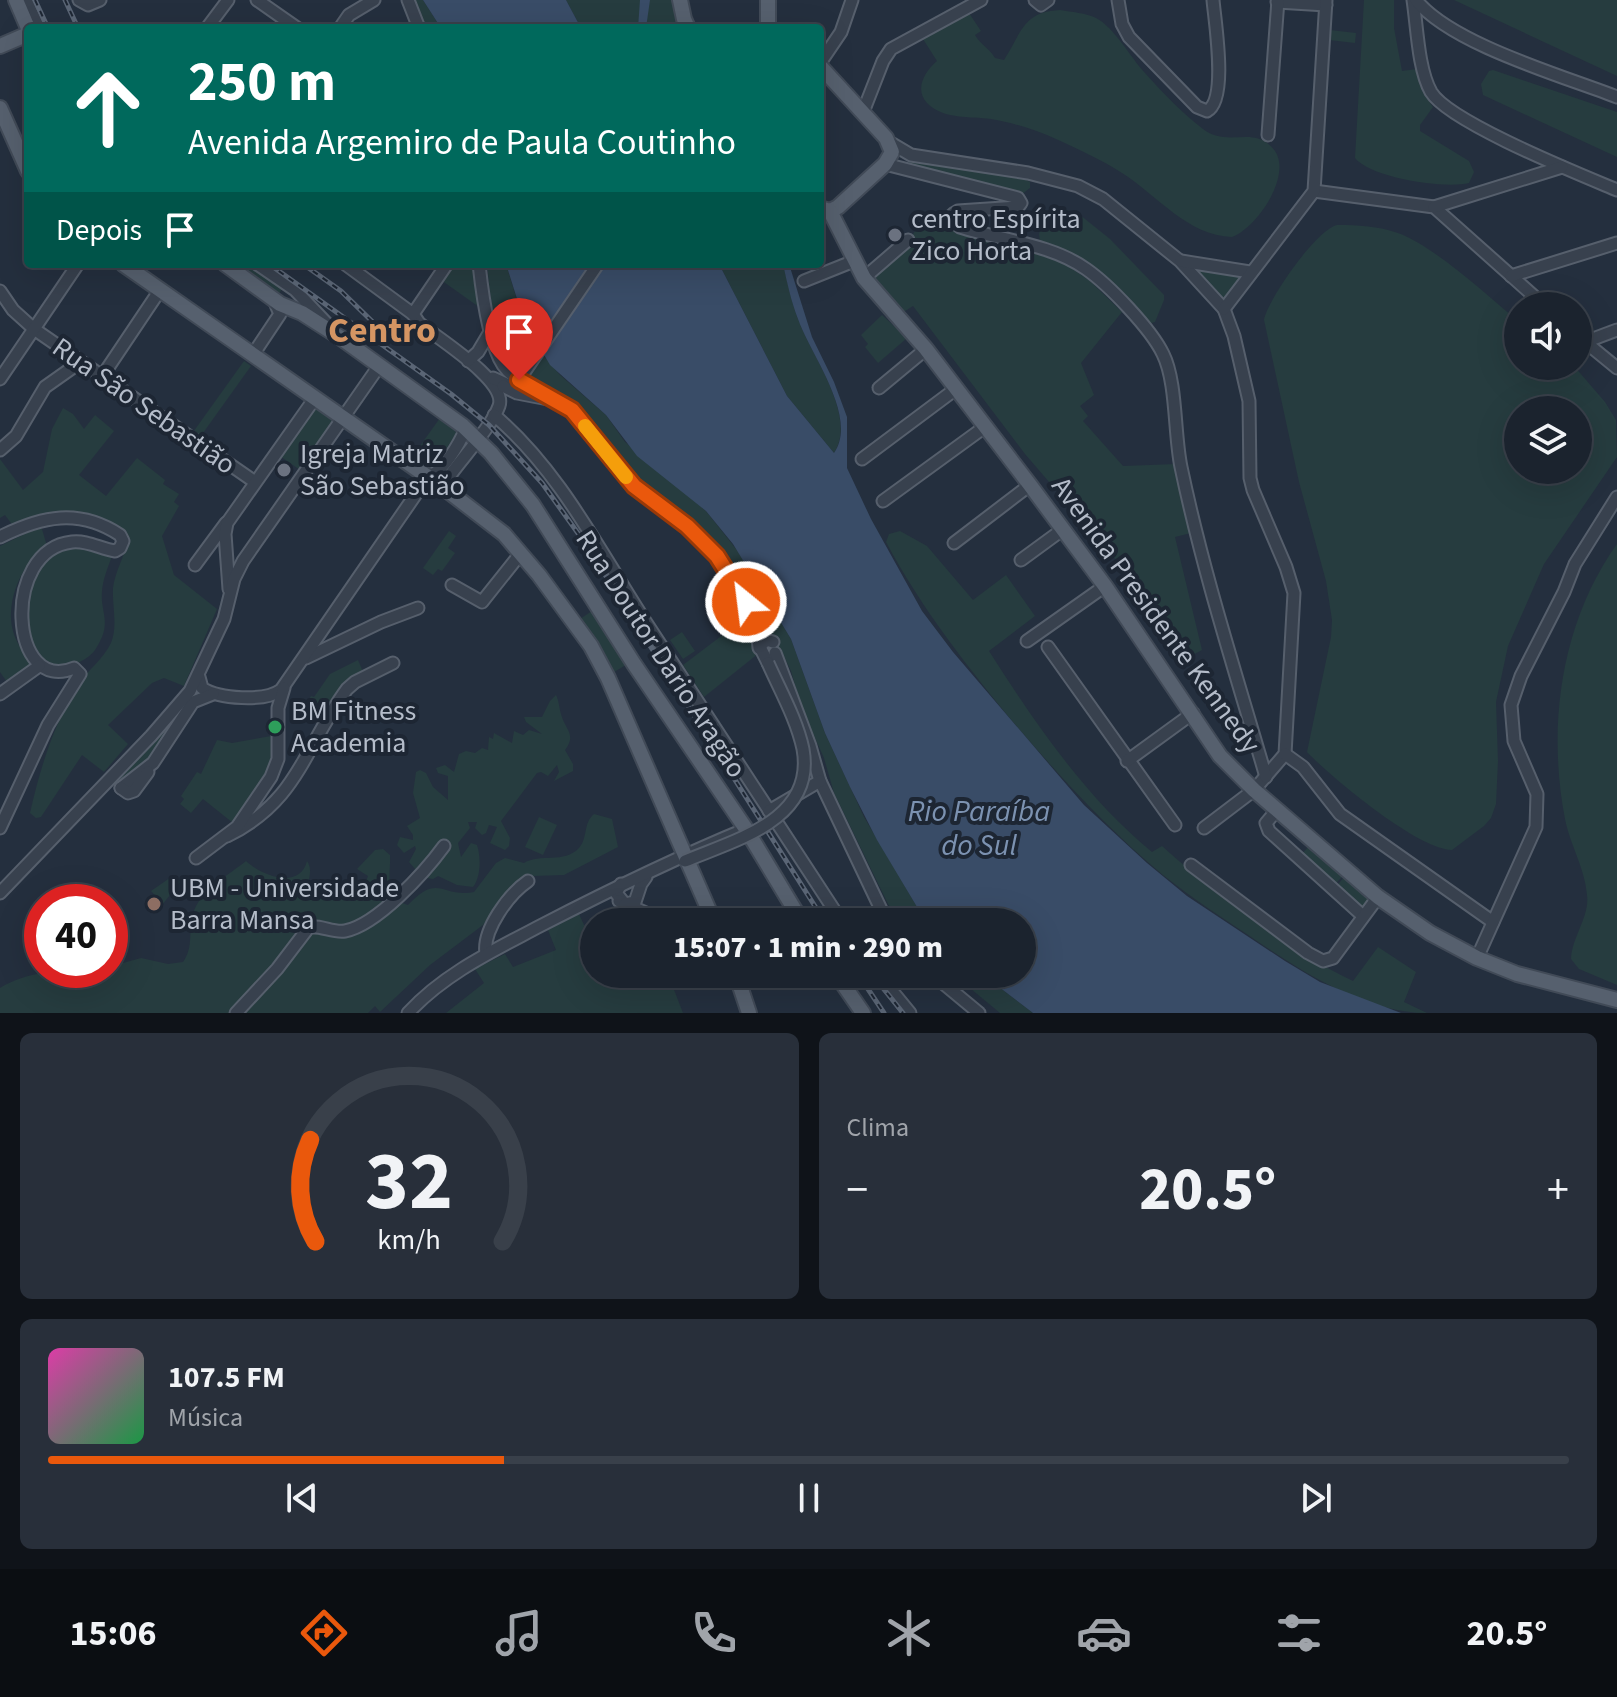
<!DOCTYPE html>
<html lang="pt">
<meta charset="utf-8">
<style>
:root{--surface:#1b232e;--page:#282f3a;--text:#f1f3f6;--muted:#a0a4aa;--line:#39404a;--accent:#ea580c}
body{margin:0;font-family:"Source Sans 3",sans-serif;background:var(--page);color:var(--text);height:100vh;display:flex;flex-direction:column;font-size:30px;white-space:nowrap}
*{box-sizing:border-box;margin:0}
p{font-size:26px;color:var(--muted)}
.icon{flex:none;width:44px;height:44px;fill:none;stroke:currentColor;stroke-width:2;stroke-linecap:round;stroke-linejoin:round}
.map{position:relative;height:1013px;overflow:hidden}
.panel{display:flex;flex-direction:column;gap:20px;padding:20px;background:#0f1319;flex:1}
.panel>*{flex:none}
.hud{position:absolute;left:24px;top:24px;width:800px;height:244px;border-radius:8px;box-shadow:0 8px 32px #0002,0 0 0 2px var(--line);background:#00695c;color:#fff;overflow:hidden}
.fabs{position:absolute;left:1504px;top:292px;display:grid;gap:16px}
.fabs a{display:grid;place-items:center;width:88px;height:88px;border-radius:50%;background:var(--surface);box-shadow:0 8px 32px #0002,0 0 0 2px var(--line);font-size:40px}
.speed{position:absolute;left:24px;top:884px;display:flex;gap:16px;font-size:40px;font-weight:700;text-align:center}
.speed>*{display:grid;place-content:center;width:104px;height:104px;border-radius:50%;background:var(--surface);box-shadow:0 8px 32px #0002,0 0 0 2px var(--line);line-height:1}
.speed .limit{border:12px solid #d22;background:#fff;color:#111}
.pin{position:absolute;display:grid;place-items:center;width:68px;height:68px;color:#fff;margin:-82px -34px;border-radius:50% 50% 50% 0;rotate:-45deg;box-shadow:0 0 8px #0007}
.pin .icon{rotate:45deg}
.me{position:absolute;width:88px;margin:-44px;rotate:331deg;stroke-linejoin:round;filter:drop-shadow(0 0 6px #0008)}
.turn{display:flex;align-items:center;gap:28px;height:168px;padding:0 32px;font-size:36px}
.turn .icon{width:104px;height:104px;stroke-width:2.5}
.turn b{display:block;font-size:56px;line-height:68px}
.then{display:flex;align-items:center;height:76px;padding:0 32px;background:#0003;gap:16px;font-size:30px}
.big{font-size:60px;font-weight:800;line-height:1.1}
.panel .tile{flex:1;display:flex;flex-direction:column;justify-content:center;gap:12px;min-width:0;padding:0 28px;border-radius:12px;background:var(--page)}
.panel .dial{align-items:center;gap:0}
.dial svg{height:208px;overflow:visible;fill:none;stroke:var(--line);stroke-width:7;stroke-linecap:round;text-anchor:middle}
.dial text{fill:var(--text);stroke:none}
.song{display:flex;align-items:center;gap:24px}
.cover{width:96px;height:96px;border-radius:12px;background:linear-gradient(135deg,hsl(320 70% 55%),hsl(140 70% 35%))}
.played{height:8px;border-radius:4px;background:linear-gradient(90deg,var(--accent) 30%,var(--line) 30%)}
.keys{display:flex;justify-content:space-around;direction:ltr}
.heat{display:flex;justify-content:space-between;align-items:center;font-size:44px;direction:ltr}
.panel .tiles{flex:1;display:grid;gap:20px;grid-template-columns:1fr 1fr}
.tile:last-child{grid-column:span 2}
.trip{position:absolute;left:580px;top:908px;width:456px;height:80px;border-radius:40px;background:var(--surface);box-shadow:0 8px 32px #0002,0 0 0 2px var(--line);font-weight:800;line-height:80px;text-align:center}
.tabs{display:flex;height:128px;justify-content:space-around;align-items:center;background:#0b0e12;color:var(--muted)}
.tabs .icon{width:56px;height:56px}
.tabs .current{color:var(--accent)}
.tabs b{font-size:36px;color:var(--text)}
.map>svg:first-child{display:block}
.green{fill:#263c3f;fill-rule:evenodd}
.water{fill:#394c67}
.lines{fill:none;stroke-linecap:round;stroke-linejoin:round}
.minor-casing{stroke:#565f6c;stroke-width:15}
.major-casing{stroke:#414a57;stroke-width:18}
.minor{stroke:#38414e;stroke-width:11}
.major{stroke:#56606e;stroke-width:14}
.rail-casing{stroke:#5a6575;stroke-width:5}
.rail{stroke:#1d2633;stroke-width:2;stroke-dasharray:6;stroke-linecap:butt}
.minor-bridge-casing{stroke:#565f6c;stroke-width:15;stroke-linecap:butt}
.minor-bridge{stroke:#38414e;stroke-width:11}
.route-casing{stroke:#983908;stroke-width:20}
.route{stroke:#ea580c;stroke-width:14}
.slow{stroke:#f59e0b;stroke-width:14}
.worship-dot{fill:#6b7280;stroke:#1d2633;stroke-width:3}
.leisure-dot{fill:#2e9e5b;stroke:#1d2633;stroke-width:3}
.education-dot{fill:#8d6e63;stroke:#1d2633;stroke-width:3}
.labels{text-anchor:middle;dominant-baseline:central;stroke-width:8;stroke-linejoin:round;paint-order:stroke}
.poi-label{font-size:28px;fill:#b4bcc9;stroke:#1d2633;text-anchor:start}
.street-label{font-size:28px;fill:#b4bcc9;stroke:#1d2633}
.water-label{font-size:30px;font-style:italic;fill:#7c92b1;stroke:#1d2633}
.district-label{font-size:36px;font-weight:bold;fill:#d59563;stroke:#1d2633}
</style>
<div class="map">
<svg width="1617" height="1013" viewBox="0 0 1617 1013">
<rect width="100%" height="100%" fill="#242f3e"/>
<g class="green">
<path d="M412,0H423L441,28H422Z"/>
<path d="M566,0H676L677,28H581Z"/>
<path d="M1364,0H1394V28L1402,71L1417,69L1423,93L1433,107L1420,125V131L1469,161L1474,172L1469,183C1444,189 1371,178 1355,158Z"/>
<path d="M1454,0H1617V76Z"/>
<path d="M1060,10C1072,12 1086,13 1096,18C1114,27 1131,58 1145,73C1163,93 1182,113 1203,129C1229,149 1255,123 1275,151C1292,176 1257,228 1232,237C1188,236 1157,195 1122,173C1102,160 1078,149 1056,139C1036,130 1014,123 991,119C970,116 944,120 927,103C914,89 925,71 937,61L923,39L969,13L981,31L975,35C981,45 989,48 995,58L1004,60C1022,33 1022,12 1060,10Z"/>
<path d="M1330,30L1356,33L1355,43L1329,40Z"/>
<path d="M1493,70L1617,112V157L1483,95L1481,84L1489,71Z"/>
<path d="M909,159L1023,178L1030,182V188L1021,195L908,167Z"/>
<path d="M1062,208L1080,215L1110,239L1164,295V300L1155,322L1148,324L1129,305L1040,241L1039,234L1045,215Z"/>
<path d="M933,219L963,235L1040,255L1067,265L1090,281L1122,312L1081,363L1094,395L1080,406L1088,416L1083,421L1123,466L1176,464L1191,533L1175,537L1202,650L1187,658L1130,576L1025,454L913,306L902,313L869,275L908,242L922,220Z"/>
<path d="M1337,225C1358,225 1378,226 1398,233C1434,246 1488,296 1518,321V366H1574L1605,402L1616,420L1617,457L1544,564L1508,646L1496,702L1498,761L1496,804L1491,818L1484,826L1452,850C1417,849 1332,778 1307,752L1331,637L1332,620L1326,581L1299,482L1264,320C1268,299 1316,230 1337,225ZM1518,410H1578V470H1518Z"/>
<path d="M1180,261L1250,272L1224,309Z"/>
<path d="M236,264H258L285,284L278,295Z"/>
<path d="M451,264H474L479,307L441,280Z"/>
<path d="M487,264H506L520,310L536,342L516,373C493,343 491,300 487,264Z"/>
<path d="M719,264H783C788,282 791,301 798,319C811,355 858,416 834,453L787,396Z"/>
<path d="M882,315L907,338L878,363L865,347L868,344L861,335Z"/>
<path d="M543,355L560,375L606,415L625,442L706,511L740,554L791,639L825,733L864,817L926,922H900L888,904L834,793L824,758L802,709L791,671L778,644L724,554L692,522L633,478L578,408L526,381Z"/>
<path d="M244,361L251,366L198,440L191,435Z"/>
<path d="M316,400L341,419L303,472L277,454Z"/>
<path d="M63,408L73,414L84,429L95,415L114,431L79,475L106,496L137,458L165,480L163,484L179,494L174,502L179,506L162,536L174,575L217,609L184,686L164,678L152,683L108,725L128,744L104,772L82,755L41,817L36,818L30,813C40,769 53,726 77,687C86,671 103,660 111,643C118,625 112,607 113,588C115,572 124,557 128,541L100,520L14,527L5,515L0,518V459L23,490L43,472L52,429Z"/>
<path d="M440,418L455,428L456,434L436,465L429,468L412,457Z"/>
<path d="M41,526L47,546C22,562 5,601 13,631C16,643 25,654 31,665L7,682L0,672V546Z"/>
<path d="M449,531L456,536L448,548L455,553L442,571L438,569L433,575L423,568Z"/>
<path d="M900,531L927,546L973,600L1006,575L1035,616L989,651C1035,723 1086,798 1152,852L1162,846C1219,897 1284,948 1353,981L1378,947L1416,972L1404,1002L1427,1013C1367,1013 1306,974 1257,941C1226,920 1193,899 1163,875C1110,831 1064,781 1019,729C969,669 923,611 886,542L889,534Z"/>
<path d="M1617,544V985L1579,969L1571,959C1572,937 1590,916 1587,895C1585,868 1570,845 1565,819C1547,726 1561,622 1617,544Z"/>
<path d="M79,545L112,556C108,567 103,579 102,591C100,612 112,622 98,645C93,655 85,660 75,664C14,686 15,572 61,550C66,548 73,547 79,545Z"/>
<path d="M595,609L631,662L609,675L577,621Z"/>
<path d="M745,618L759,653L704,697L683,665Z"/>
<path d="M682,632L695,651L683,659L670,640Z"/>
<path d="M358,660L364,674L320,724L301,713L311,696L314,697L330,674Z"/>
<path d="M556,695C559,701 559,707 561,714C565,730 577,734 565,750L573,764V771L554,781L559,772L557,765L548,776L541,772L537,773L501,821L510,838L509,846L505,850L490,843L497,827L489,825L486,833L482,835L475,828L477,822H468L470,828L458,843L461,857L471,843L477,845C481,857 481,877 473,887L457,885L438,876L433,879L413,876L416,870L409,862L416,849L415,846L404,853L397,845L400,837L413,840V835L407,826L420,818L413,793L416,772L420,770L426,773L433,787L448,800V776L438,773L436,768L445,765L454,772L459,754L466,751L475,753L482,748L488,750L489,737L493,739L494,733L512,743L514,731L523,735L529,730L542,734L526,722L524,717H542L550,701Z"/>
<path d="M176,718L153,759L121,787L115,783Z"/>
<path d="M271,736C280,769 250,798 233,823L203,799L191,813L180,804L184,799L181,796L197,772L201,774L217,740L232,743Z"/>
<path d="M594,814L612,819L618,847L564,875L533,876L519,881L508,890L483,925L430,965L380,1012L375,1006L368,1013H0V988C32,968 73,970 110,970V954L123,963L141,958L168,964L183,962C194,947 188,931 193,914C199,891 229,875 246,861C262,876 300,890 307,861C315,873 304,882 311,894C332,904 334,893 351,887C355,885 360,885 365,884L368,876L357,869L375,850L383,849L390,855C391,874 383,899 408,905C439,872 441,898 474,892L496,863L505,858L524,863C540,853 564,864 579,848C588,838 583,823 594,814Z"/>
<path d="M539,817L557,825L543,855L525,847Z"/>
<path d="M1312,843L1345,874L1332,887L1299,857Z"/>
<path d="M174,875L180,882L163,904L151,891Z"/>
<path d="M1345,876L1373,898L1362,912L1334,889Z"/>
<path d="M579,914L594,947V974H668L683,1013H446L484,983L475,969L505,954L513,967L556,950L548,930Z"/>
<path d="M953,974H982L1033,1013H1000Z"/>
</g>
<g class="water">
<path d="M423,0H566L581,28H441Z"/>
<path d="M640,0H650L646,28H638Z"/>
<path d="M506,264H719L787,396L834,453C859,417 810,354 798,319C791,301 787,282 783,264H789L812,337L834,382L847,417V468L871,519L922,611L953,652L1084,805L1147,863L1187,896L1285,961L1320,982L1401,1013H1033L982,974H1022V922H926L877,840L850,787L825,733L791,639L733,544L706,511L637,456L606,415L550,365L524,321Z"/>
</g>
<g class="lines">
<defs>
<g id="minor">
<path d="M26,0L39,28"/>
<path d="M79,0L88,5L100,0"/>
<path d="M257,0L297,28"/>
<path d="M408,0L419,28"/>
<path d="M1035,0L1041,5L1048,0"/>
<path d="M1118,0L1122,24L1129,37L1197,107L1207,111C1228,100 1215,23 1213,0"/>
<path d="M1413,0C1417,26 1418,69 1431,92C1449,122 1579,174 1617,190"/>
<path d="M1416,0C1451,44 1563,76 1617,97"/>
<path d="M1277,2L1326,5"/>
<path d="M207,28L228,0"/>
<path d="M340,28L349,15L374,0"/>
<path d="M820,63L841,32L852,0"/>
<path d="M863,112L883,61L891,49L981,0"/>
<path d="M1268,135L1278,0"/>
<path d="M889,142L911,155L1028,173L1078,186L1103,199L1180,261L1224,309L1234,336L1249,401L1250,478L1253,490L1286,567L1294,593L1285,754L1254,790L1204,828"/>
<path d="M885,164L1018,198L1021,203L1018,207L958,211L953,214L952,221L960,227C1000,240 1051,244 1086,269C1109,285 1151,329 1163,354C1177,382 1174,434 1181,467C1203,572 1236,674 1266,777"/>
<path d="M1314,191L1434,207L1545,306"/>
<path d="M1434,207L1562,167"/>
<path d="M1181,261L1250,272"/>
<path d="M257,264L295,290L331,328"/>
<path d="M345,264L413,314L419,323C437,338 508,381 499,406C492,426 462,458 448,478L446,486L448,491"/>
<path d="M479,264C482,292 488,342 503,365C519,388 550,390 569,408C594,430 610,460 632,484C647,500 668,511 685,525C721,554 756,601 759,648"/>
<path d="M1511,276L1617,243"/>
<path d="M864,278L908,240"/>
<path d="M804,281L854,261"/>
<path d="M0,291L13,310L34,329L255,482"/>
<path d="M1224,309L1314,191L1326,0"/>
<path d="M413,314L447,264"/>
<path d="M1578,336L1617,368"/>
<path d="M1585,342L1617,330"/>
<path d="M254,353L280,314L274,300"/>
<path d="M468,361L478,352L491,330"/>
<path d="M101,378L160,290"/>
<path d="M493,378L508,385L516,384L598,264"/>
<path d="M0,379L78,264"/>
<path d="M503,386L517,393L548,399"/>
<path d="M879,388L926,349"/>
<path d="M494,415C559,470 599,550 645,621C710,722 776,822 842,922"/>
<path d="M0,450L16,436L45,387L79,363"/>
<path d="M862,459L957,388"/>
<path d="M883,501L986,426"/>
<path d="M0,537C42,516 79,508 120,535L123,541L120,548L115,551C101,549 87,540 72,542C0,550 10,696 74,668L80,674L48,725L0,828"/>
<path d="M954,543L1030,485"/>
<path d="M1021,560L1062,530"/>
<path d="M195,565L226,523"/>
<path d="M452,585L482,602L521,553"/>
<path d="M229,589L225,534L227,523L315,398"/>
<path d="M1027,641L1105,586"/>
<path d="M1048,647L1175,825"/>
<path d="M775,653L810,746L820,781L887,922"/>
<path d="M306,658L381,622L418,608"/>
<path d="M768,663L760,647L766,640L773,642"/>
<path d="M199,677L202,688C219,699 265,702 281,690L427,478C443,471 456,449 464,433L463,426"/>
<path d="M0,694L39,666"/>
<path d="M1285,754L1303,767L1340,814L1493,922"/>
<path d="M1127,761L1193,713"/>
<path d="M121,788L153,763L193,702L213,694"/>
<path d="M121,788L128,793L134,791L148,772"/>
<path d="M1277,810L1266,823L1269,831L1363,916"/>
<path d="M769,811L820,781"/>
<path d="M227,836C299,801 304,747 347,689L355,682L393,663"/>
<path d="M196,858L237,827L271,777L278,759V708L284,688"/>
<path d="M1191,865L1308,953L1323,961L1333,958L1378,897"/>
<path d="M621,884L616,893L624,903"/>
<path d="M0,893L151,736L190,691L224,619L234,579L243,561L379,366"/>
<path d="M619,901L646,913L658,922"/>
<path d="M625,904L635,902L641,884L646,877"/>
<path d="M486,954C482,930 509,894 528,881"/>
<path d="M1477,958L1536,827L1537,794L1514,741L1511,705L1521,676L1564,592L1575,564L1617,497"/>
<path d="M878,974L910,1013"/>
<path d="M932,974L979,1013"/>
<path d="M236,1013L277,969L309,927C321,925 333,933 345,931C377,925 425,872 444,846"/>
<path d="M408,1013C445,973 493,951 540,926C608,891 675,858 746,829"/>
</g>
<g id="major">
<path d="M16,0L28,28"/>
<path d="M680,0L684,19L688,28"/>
<path d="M768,28V0"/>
<path d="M0,46L28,34"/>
<path d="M820,66L886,138L892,152L885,164L838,207L830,211"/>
<path d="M0,108L28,171"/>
<path d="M820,208L830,211L864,278L926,349L1030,485L1105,586L1220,756L1254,790L1378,897L1430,933L1477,958L1517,974L1617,1000"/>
<path d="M123,264L448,491L504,534L539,575L591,646L608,678L714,922"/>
<path d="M225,264L280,304L302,313L341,338L463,426L491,453L533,505L634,664L746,829L802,922"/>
<path d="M736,974L749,1013"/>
<path d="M836,974L863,1013"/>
</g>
</defs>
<use href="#minor" class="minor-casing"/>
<use href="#major" class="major-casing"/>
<use href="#minor" class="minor"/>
<use href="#major" class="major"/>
<defs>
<g id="rail">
<path d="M35,0L48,28"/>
<path d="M65,0L78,28"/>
<path d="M269,264L451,394L489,425L542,483L585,543L825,922"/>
<path d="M303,264L341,291L385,334"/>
<path d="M858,974L884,1013"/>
<path d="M872,974L903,1013"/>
</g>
</defs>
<use href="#rail" class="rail-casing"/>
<use href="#rail" class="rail"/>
<defs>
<path id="minor-bridge" d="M685,861C735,840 816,820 803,749C797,720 780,690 768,663"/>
</defs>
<use href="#minor-bridge" class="minor-bridge-casing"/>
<use href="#minor-bridge" class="minor-bridge"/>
</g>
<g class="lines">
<defs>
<path id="route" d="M519,380L572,410L634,486L687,526L717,556L746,602"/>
</defs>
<use href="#route" class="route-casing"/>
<use href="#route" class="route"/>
<path class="slow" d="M585,426L626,477"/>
</g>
<g class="worship-dot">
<circle cx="895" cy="235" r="8"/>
<circle cx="284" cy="470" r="8"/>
</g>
<circle class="leisure-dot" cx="275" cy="727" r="8"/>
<circle class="education-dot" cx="154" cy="904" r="8"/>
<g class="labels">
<g class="poi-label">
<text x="911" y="219">centro Espírita<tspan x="911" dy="32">Zico Horta</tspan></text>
<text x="300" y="454">Igreja Matriz<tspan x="300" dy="32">São Sebastião</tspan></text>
<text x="291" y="711">BM Fitness<tspan x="291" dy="32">Academia</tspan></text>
<text x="170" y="888">UBM - Universidade<tspan x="170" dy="32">Barra Mansa</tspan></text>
</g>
<g class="street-label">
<text transform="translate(144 406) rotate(35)">Rua São Sebastião</text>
<text transform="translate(1156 615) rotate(54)">Avenida Presidente Kennedy</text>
<text transform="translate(661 654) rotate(57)">Rua Doutor Dario Aragão</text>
</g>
<g class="water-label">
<text x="979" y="811">Rio Paraíba<tspan x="979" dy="34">do Sul</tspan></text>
</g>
<g class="district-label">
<text x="382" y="330">Centro</text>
</g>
</g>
</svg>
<div class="fabs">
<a><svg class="icon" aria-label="sound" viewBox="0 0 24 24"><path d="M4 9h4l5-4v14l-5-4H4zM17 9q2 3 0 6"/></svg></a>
<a><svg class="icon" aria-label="layers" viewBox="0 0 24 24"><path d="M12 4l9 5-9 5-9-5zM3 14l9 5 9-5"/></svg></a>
</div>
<div class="speed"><div class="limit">40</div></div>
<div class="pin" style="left:519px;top:380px;background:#d93025"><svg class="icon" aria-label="arrive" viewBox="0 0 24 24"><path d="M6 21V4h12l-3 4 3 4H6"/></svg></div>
<svg class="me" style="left:746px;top:602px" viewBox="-20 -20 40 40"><circle r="17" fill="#ea580c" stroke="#fff" stroke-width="3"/><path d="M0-11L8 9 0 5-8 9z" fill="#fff"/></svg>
<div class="trip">15:07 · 1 min · 290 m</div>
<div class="hud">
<div class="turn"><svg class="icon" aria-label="ahead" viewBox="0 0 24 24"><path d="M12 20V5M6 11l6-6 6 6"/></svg><div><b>250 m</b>Avenida Argemiro de Paula Coutinho</div></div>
<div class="then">Depois<svg class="icon" aria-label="arrive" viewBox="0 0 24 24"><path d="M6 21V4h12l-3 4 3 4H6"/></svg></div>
</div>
</div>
<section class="panel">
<div class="tiles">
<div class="tile dial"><svg viewBox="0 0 100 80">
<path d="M14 69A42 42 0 1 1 86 69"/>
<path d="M14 69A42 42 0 0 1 12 30" stroke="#ea580c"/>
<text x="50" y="56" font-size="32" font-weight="700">32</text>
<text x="50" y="72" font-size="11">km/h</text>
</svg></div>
<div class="tile"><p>Clima</p>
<div class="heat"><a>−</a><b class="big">20.5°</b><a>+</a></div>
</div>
<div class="tile">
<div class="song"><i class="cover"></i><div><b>107.5 FM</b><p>Música</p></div></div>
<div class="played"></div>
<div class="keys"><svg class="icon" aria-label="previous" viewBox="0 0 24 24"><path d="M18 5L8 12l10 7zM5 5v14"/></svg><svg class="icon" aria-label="pause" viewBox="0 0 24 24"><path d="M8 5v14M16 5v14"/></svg><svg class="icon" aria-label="next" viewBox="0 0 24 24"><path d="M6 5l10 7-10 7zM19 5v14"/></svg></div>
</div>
</div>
</section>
<nav class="tabs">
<b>15:06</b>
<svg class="icon current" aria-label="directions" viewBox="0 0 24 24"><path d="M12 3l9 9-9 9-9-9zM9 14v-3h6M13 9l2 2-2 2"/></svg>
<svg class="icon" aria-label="music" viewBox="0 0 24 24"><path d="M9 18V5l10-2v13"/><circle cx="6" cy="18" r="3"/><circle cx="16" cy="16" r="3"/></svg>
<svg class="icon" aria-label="phone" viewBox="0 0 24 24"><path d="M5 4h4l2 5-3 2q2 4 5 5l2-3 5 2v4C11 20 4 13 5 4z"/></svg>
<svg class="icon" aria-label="climate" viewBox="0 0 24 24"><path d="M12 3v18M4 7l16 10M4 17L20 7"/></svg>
<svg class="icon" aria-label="car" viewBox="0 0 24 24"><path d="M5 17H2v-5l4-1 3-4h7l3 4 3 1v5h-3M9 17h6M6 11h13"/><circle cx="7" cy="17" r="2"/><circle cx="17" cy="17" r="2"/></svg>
<svg class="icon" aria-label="filters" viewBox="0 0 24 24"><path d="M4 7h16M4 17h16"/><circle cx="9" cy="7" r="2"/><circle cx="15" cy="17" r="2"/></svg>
<b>20.5°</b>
</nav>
